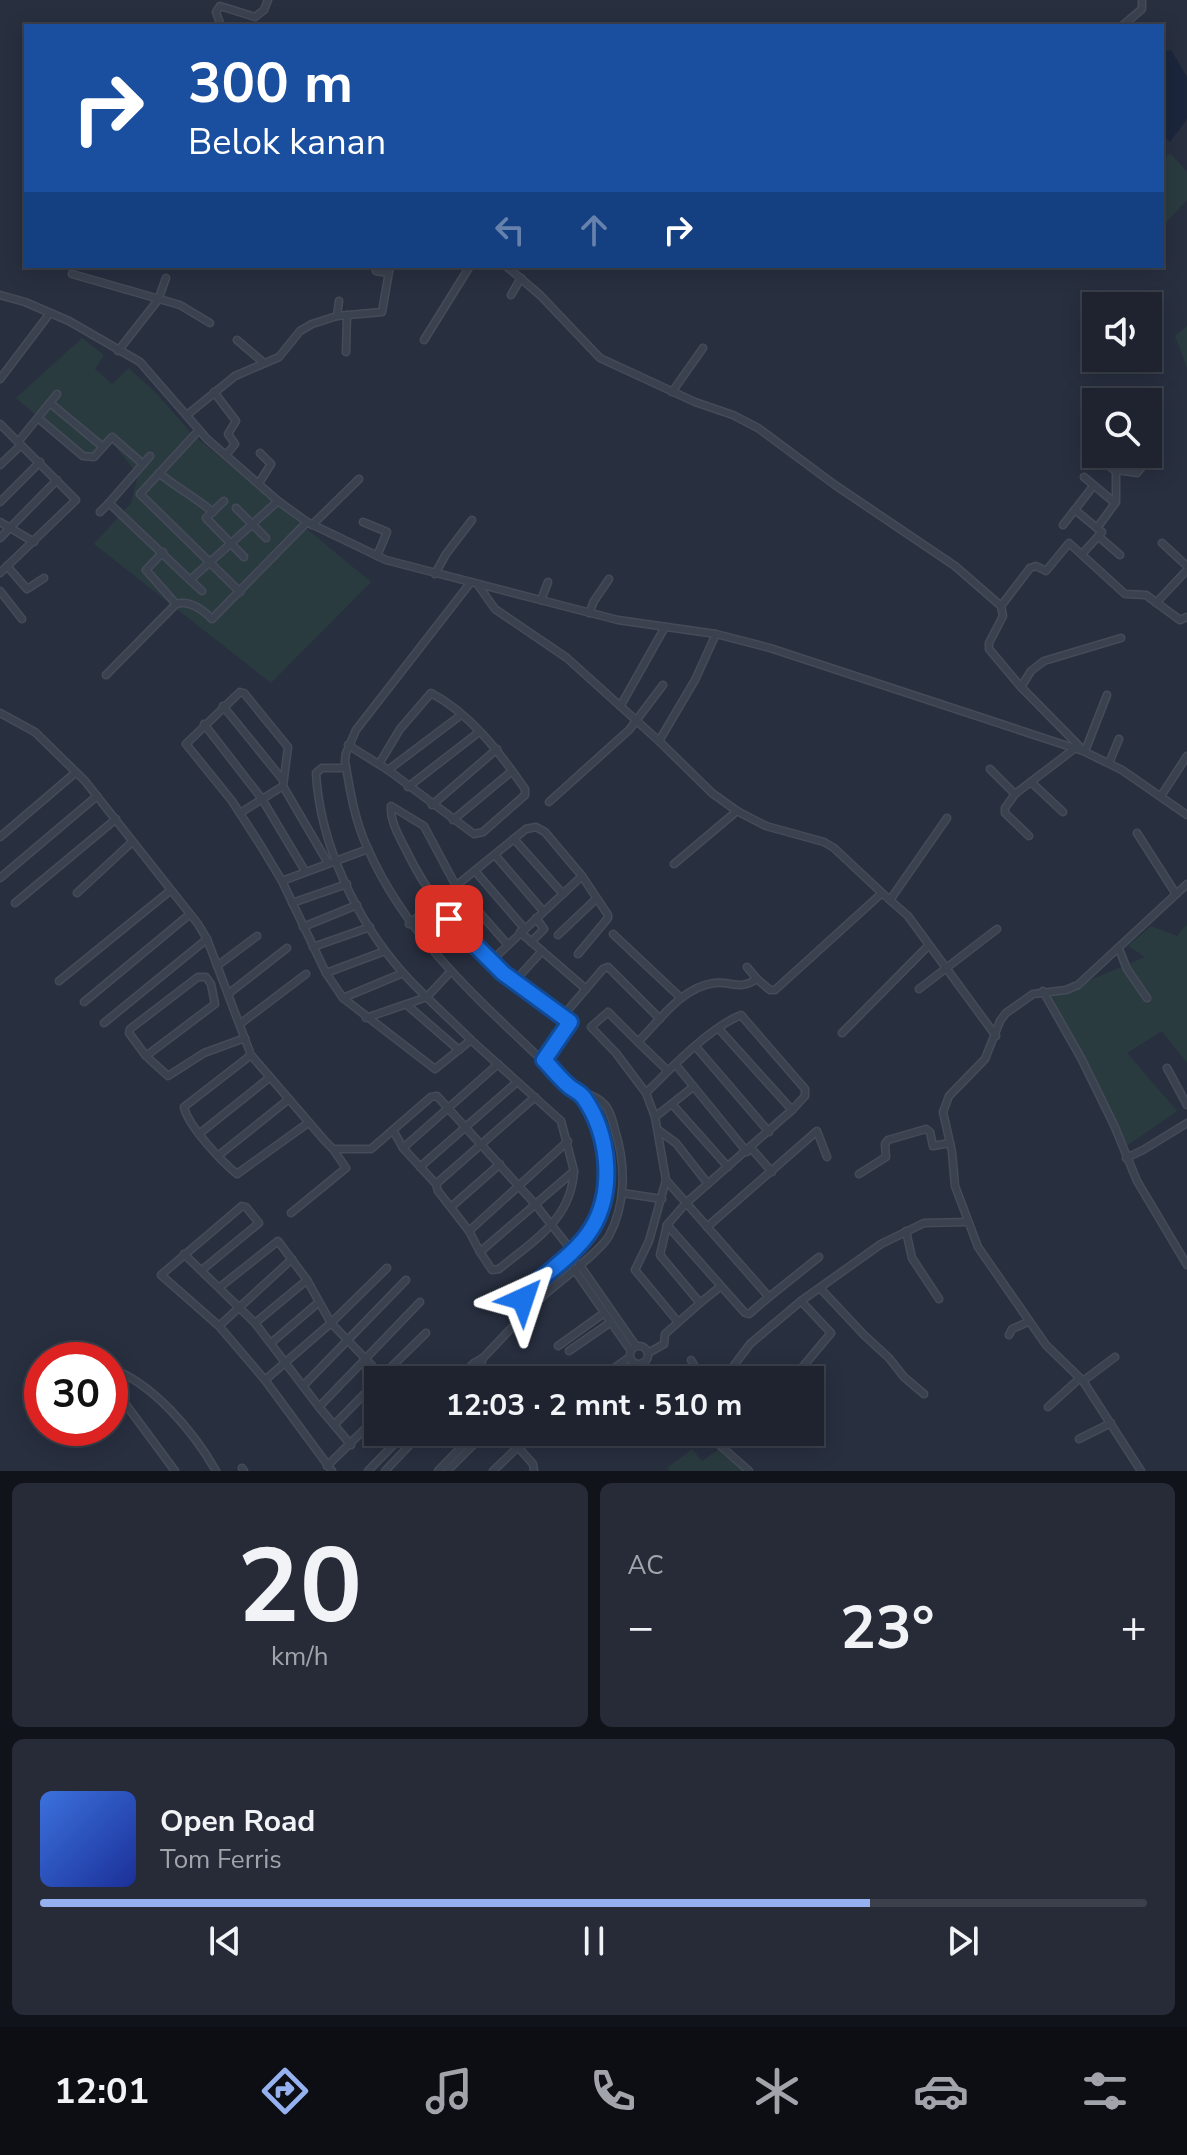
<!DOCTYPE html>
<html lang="id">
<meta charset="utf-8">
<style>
:root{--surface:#1e232f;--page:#262b37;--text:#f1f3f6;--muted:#a1a4aa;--line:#3c404b;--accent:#96b1f0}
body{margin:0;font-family:"Nunito Sans",sans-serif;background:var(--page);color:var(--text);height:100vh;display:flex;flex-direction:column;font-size:30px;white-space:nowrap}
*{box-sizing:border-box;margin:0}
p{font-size:26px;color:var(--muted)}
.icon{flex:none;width:44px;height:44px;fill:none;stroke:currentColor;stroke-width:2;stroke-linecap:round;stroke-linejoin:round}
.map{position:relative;height:1471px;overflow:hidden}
.panel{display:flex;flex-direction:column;gap:12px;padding:12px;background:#10131a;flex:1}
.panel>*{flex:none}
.hud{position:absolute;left:24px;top:24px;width:1140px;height:244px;border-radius:0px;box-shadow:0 4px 20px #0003,0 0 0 2px var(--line);background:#1a4fa0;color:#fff;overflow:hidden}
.fabs{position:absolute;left:1082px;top:292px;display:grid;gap:16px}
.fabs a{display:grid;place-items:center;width:80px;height:80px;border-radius:0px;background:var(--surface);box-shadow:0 4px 20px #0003,0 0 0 2px var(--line);font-size:40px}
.speed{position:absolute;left:24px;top:1342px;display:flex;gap:16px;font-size:40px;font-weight:700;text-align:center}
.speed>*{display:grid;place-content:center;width:104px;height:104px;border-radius:50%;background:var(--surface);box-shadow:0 4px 20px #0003,0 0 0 2px var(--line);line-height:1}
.speed .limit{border:12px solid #d22;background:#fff;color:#111}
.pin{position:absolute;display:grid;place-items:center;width:68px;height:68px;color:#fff;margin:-34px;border-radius:16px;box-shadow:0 4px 12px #0006}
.me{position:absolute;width:88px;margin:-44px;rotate:42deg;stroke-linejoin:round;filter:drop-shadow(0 0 6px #0008)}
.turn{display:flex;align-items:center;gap:28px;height:168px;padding:0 32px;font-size:36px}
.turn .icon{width:104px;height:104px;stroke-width:2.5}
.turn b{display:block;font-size:56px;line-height:68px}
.lanes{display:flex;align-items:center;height:76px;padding:0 32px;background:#0003;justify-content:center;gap:40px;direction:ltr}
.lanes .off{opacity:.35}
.big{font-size:60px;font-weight:700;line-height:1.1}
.panel .card{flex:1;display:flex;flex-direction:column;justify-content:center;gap:12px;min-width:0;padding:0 28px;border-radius:12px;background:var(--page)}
.panel .dial{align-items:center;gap:0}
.dial b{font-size:104px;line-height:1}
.song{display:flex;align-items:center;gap:24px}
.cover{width:96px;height:96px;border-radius:12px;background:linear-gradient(135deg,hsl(220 70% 55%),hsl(230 70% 35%))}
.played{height:8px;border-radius:4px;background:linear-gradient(90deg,var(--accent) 75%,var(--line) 75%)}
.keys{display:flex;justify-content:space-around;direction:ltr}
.heat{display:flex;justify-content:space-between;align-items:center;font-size:44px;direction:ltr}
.panel .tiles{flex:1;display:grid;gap:12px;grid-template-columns:1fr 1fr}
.card:last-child{grid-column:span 2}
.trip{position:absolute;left:364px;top:1366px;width:460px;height:80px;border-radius:0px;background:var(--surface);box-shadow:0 4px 20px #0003,0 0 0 2px var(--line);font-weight:700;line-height:80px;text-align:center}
.dock{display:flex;height:128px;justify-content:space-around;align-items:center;background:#0c0e13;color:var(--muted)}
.dock .icon{width:56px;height:56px}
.dock .active{color:var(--accent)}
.dock b{font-size:36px;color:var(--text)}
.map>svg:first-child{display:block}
.green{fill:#2a3b40}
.water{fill:#1b263c}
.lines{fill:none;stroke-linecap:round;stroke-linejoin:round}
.minor-casing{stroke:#454b58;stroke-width:9}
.minor{stroke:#3b424f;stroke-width:6}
.route-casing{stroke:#114b97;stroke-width:20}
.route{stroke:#1a73e8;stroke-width:14}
</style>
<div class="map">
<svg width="1187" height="1471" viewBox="0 0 1187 1471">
<rect width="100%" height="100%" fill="#282f3f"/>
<g class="green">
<path d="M1170,153L1187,172V200L1162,227V162Z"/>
<path d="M1187,326V368L1175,336Z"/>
<path d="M82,338L104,355L95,369L112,384L129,368L158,395L192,434L371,582L271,683L94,544L131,503L138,475L110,440L88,460L16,398Z"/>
<path d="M1187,924V1063L1162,1031L1127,1053L1177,1111L1125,1147L1052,996L1145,957L1128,946L1151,926L1177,936Z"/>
<path d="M692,1449L702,1461L719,1449L743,1471H669L667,1468Z"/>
</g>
<path class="water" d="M1171,50L1187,77V119L1170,142L1162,134V52Z"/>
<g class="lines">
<defs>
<g id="minor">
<path d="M221,26L216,12L220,6L255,17L264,10L268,0"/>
<path d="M1122,26L1142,9V0"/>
<path d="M506,266L540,295L600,358L695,402L733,415L758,428L835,485L955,566L1001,606L1003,616L989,643V649L1021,687L1083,750"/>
<path d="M376,271L388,273"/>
<path d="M72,274L180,305L210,323"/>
<path d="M0,295L25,302L69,321L140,362L207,439L278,501L307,522L386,560L618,620L716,634L770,648L1083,751L1122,770L1187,815"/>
<path d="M511,295L521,278"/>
<path d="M337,316L339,301"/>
<path d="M237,340L264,363"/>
<path d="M424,340L470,266"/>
<path d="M118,351L158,300L166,278"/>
<path d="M346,352L347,315"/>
<path d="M0,379L50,313"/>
<path d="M214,392L236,421L228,434L235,444L226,455"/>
<path d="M672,392L703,348"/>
<path d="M50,403L103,447"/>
<path d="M187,415L235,376L279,357L300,331L312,324L337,316L382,312L390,266"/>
<path d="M38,418L83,456L94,457L112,437L143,464"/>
<path d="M0,424L76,500L0,573"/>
<path d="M199,430L140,494L240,592"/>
<path d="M18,442L57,394"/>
<path d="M1148,451L1156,463"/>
<path d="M1097,457L1117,472"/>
<path d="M0,465L21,445"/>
<path d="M1117,470L1137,473L1151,456"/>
<path d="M159,473C177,488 195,497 213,512"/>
<path d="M1084,477L1115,503"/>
<path d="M259,483L271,464L260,453"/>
<path d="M224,501L206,518L244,557"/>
<path d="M0,502L40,462"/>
<path d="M109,503L150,456"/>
<path d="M236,508L266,538"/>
<path d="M1075,510L1097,528"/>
<path d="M100,512L109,503L190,580"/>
<path d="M0,522L34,542"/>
<path d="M363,522L387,532L377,556"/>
<path d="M312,525L359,479"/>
<path d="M1063,525L1091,489"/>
<path d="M1098,536L1120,555"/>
<path d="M0,538L57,480"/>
<path d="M1162,543L1187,566"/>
<path d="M163,552L146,570L176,604"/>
<path d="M1082,554L1102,532L1097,528L1116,502V460L1123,454"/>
<path d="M7,566L27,589L44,578"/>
<path d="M435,574L446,554L472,520"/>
<path d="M478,585L495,609L567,658L659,741"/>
<path d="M0,591L22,619"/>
<path d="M202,591L190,580L278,501"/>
<path d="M541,600L548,582"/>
<path d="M1156,603L1187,570"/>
<path d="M1001,606L1030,568L1036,566L1046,571L1069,543L1125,594L1146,595L1180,620L1187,617"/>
<path d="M589,613L594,601L609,579"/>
<path d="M106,675L176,604C190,600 202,609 212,619L307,522"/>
<path d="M1021,687L1031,671L1044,661L1121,638"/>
<path d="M621,705L665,627"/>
<path d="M223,706L283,780"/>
<path d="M0,713L35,732L85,781L198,924L207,939L251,1055L325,1141L333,1149H371L431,1097L437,1096L535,1204L572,1251"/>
<path d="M204,724L262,799L305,871"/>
<path d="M348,745L388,770L474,834L483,832L525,795V789C500,753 471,714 431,693L400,729L379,764"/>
<path d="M1085,751L1107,695"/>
<path d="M1109,763L1119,739"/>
<path d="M346,768H322L316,773C320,845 357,921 404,974C425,997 449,1018 471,1040"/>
<path d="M990,769L1015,794"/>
<path d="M388,770L461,715"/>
<path d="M1031,782L1063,812"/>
<path d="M408,787L479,732"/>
<path d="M1161,796L1187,756"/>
<path d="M549,802L629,730L663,685"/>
<path d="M432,805L497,749"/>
<path d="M737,811L766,826L824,842L834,848L882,893"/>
<path d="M240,813L283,786"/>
<path d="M453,820L512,771"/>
<path d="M1137,833L1176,894"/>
<path d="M1029,836L1005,813V808L1015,794L1074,749"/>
<path d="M0,837L75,773"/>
<path d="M514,839L563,894"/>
<path d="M495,855L543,911"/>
<path d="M328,863L283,786L288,747L244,693L240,692L186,744L232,801L261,846L282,881L326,973L343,998L435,1069L471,1040L561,1121L574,1171"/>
<path d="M674,864L737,811L712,793L659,741L695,680L716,634"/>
<path d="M475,871L524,928"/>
<path d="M0,878L97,796"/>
<path d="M282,881L368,849"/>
<path d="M77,893L132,842"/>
<path d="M890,900L947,818"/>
<path d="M15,903L116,819"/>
<path d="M292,903L347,884"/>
<path d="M409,924L526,829L536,827L545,832L582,876L608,915V918L578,954"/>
<path d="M303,927L357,905"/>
<path d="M520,932L586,989"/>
<path d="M613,934L681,998"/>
<path d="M558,935L596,899"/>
<path d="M531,942L544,929L536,918"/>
<path d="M508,945L456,886L424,826L391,806C390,822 400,838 407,852C443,926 503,977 570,1022L544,1060"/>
<path d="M313,947L370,927"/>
<path d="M1119,949L1127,969L1147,998"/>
<path d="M490,962L582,876"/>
<path d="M217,966L257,936"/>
<path d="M747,967L757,979"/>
<path d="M326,973L385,951"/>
<path d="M59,981L171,890"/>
<path d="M514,982L542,951"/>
<path d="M919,989L997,929"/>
<path d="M1043,991L1081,1058L1114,1125L1137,1181L1187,1265"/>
<path d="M228,994L287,948"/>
<path d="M343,998L403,973"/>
<path d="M84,1002L190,914"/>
<path d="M407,1005L459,1050"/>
<path d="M562,1017L603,969L608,967L660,1019"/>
<path d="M366,1018L427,997L451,971"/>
<path d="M104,1023L207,939"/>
<path d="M240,1024L306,974"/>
<path d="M719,1029L792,1110"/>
<path d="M842,1033L929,945"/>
<path d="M638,1042L608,1012L591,1027L616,1053L646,1093C671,1068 709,1028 741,1015L805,1089V1096L792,1110L686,1203L667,1225L745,1313L749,1314L769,1297"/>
<path d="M696,1047L769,1132"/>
<path d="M251,1055L184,1107C188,1126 222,1162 237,1174L308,1123"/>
<path d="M146,1056L129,1033L130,1029L198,977H206L211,984L215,1004L146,1056L168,1076L204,1053L245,1038"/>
<path d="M676,1065L747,1152"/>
<path d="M1167,1068L1187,1105"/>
<path d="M668,1071L638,1042C659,1021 682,987 714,983C733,981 738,991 757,979L770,990H775L882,893L908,916L996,1036"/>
<path d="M646,1093L655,1117L666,1180L649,1241L635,1270L678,1322"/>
<path d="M672,1104L728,1167"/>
<path d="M655,1117L693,1087"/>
<path d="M393,1130L403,1148L436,1184L438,1191L469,1231L480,1252"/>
<path d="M658,1130L676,1143L708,1184"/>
<path d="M199,1134L269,1078"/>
<path d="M403,1148L498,1064"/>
<path d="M751,1148L772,1172"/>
<path d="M219,1155L289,1099"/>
<path d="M1126,1158L1143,1150L1187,1123"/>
<path d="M420,1167L517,1082"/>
<path d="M574,1171C571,1220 534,1240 499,1269L492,1270L480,1252Z"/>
<path d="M859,1174L886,1157L885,1144L888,1140L926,1129L930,1132L933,1146L950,1143"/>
<path d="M666,1180L769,1297L819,1257"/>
<path d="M436,1184L535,1097"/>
<path d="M622,1193L662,1199"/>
<path d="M451,1207L500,1164"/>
<path d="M291,1213L346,1168L333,1149"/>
<path d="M667,1225L660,1255L700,1303L721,1286"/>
<path d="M707,1227L817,1131L827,1157"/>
<path d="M469,1231L568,1141"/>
<path d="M906,1231L912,1258L939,1299"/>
<path d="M184,1254L255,1323L319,1407L351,1445"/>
<path d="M579,1264L636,1346"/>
<path d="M574,1269L631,1351"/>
<path d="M202,1270L259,1223L246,1207L242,1206L161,1275L219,1326L265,1380L332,1471"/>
<path d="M220,1287L278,1241L307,1280L331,1323L386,1380"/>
<path d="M820,1288L864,1335L889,1358L904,1377L924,1394"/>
<path d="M541,1298L525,1300L523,1295C538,1276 561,1262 578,1244C620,1203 609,1140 582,1094"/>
<path d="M255,1323L307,1280"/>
<path d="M219,1326L292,1259"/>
<path d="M1009,1335L1012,1329L1028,1322"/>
<path d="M271,1343L319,1302"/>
<path d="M77,1346L90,1360"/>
<path d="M558,1346L604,1313"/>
<circle cx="639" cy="1355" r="9"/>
<path d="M569,1351L611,1322"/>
<path d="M648,1353L664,1344L665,1334L700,1303"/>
<path d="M691,1360L703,1380"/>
<path d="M642,1363L657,1380"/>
<path d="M110,1368C153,1383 194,1432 216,1471"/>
<path d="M575,1370L582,1380"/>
<path d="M800,1370L831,1333L801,1301"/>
<path d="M265,1380L331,1323L387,1268"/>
<path d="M378,1380L426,1333"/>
<path d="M457,1380L474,1363L483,1358C502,1338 521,1317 542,1297C558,1282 599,1253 609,1236C626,1204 626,1165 615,1130C613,1122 610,1109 603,1103C594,1093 577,1093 566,1083C493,1012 410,945 368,849C355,822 350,791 345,761L346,753L356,730L471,582"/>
<path d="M469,1380L480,1367L483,1358"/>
<path d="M597,1380L630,1357"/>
<path d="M723,1380L750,1344L801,1301L881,1244L924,1223L967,1222"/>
<path d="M1083,1381L1115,1357"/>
<path d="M110,1383L175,1471"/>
<path d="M303,1386L406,1280"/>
<path d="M319,1407L420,1302"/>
<path d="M1048,1407L1080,1378"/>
<path d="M334,1425L378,1380"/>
<path d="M705,1432L749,1471"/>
<path d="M1079,1439L1111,1423"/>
<path d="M327,1466L378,1416"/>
<path d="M242,1468L244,1471"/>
<path d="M368,1471L406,1432"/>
<path d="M385,1471L422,1432"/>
<path d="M438,1471L476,1432"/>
<path d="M447,1471L486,1432"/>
<path d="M493,1471L518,1447L533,1464L534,1471"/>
<path d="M1141,1471L1083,1381L1046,1345L978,1247L955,1186L952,1152L943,1112L949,1096L985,1059L1000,1021L1006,1013L1033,994L1066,990L1078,985L1187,884"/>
</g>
</defs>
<use href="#minor" class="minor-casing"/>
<use href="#minor" class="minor"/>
</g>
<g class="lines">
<defs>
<path id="route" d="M449,919L503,973L570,1022L544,1060C552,1068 560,1079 570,1087C575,1091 580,1092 584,1098C609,1134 615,1190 592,1228C576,1254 546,1273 524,1293L523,1299"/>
</defs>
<use href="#route" class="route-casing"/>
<use href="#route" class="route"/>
</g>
</svg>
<div class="fabs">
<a><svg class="icon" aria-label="sound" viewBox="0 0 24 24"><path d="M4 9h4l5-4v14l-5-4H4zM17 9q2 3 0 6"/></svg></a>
<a><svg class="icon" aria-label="search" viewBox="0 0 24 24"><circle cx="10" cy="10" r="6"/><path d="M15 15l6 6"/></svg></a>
</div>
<div class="speed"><div class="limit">30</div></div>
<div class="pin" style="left:449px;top:919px;background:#d93025"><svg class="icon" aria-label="arrive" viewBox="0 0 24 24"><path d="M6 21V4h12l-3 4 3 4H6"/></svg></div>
<svg class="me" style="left:523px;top:1299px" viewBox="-20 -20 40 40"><path d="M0-17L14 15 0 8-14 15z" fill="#1a73e8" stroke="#fff" stroke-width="4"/></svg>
<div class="trip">12:03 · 2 mnt · 510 m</div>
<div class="hud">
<div class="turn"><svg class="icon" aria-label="right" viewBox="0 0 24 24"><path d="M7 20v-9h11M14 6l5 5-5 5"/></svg><div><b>300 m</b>Belok kanan</div></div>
<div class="lanes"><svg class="icon off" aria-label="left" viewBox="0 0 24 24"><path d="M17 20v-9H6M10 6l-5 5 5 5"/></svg><svg class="icon off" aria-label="ahead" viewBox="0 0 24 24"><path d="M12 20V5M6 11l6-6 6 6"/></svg><svg class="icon" aria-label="right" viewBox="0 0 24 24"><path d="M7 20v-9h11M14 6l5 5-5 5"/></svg></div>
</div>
</div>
<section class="panel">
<div class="tiles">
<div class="card dial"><b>20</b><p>km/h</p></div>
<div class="card"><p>AC</p>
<div class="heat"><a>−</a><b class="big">23°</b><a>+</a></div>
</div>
<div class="card">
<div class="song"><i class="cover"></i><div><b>Open Road</b><p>Tom Ferris</p></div></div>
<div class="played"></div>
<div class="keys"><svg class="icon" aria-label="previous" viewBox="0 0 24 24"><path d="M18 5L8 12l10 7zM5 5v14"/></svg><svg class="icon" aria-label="pause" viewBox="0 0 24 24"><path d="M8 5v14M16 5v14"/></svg><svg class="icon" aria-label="next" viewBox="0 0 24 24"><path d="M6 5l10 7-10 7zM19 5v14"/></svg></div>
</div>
</div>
</section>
<nav class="dock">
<b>12:01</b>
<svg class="icon active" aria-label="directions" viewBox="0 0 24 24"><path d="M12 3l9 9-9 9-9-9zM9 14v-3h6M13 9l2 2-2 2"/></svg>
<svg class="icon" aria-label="music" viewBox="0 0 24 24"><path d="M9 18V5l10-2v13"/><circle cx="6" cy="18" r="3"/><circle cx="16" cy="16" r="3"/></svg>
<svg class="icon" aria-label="phone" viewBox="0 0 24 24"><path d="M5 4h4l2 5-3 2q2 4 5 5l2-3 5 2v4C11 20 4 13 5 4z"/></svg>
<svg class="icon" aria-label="climate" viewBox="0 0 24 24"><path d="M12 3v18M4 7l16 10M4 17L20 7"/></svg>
<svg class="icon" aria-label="car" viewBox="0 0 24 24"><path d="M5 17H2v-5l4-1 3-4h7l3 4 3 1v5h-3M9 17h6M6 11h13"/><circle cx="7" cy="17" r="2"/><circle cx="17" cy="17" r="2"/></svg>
<svg class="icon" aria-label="filters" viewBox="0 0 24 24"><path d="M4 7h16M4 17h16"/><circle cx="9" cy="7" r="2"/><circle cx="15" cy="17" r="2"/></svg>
</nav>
